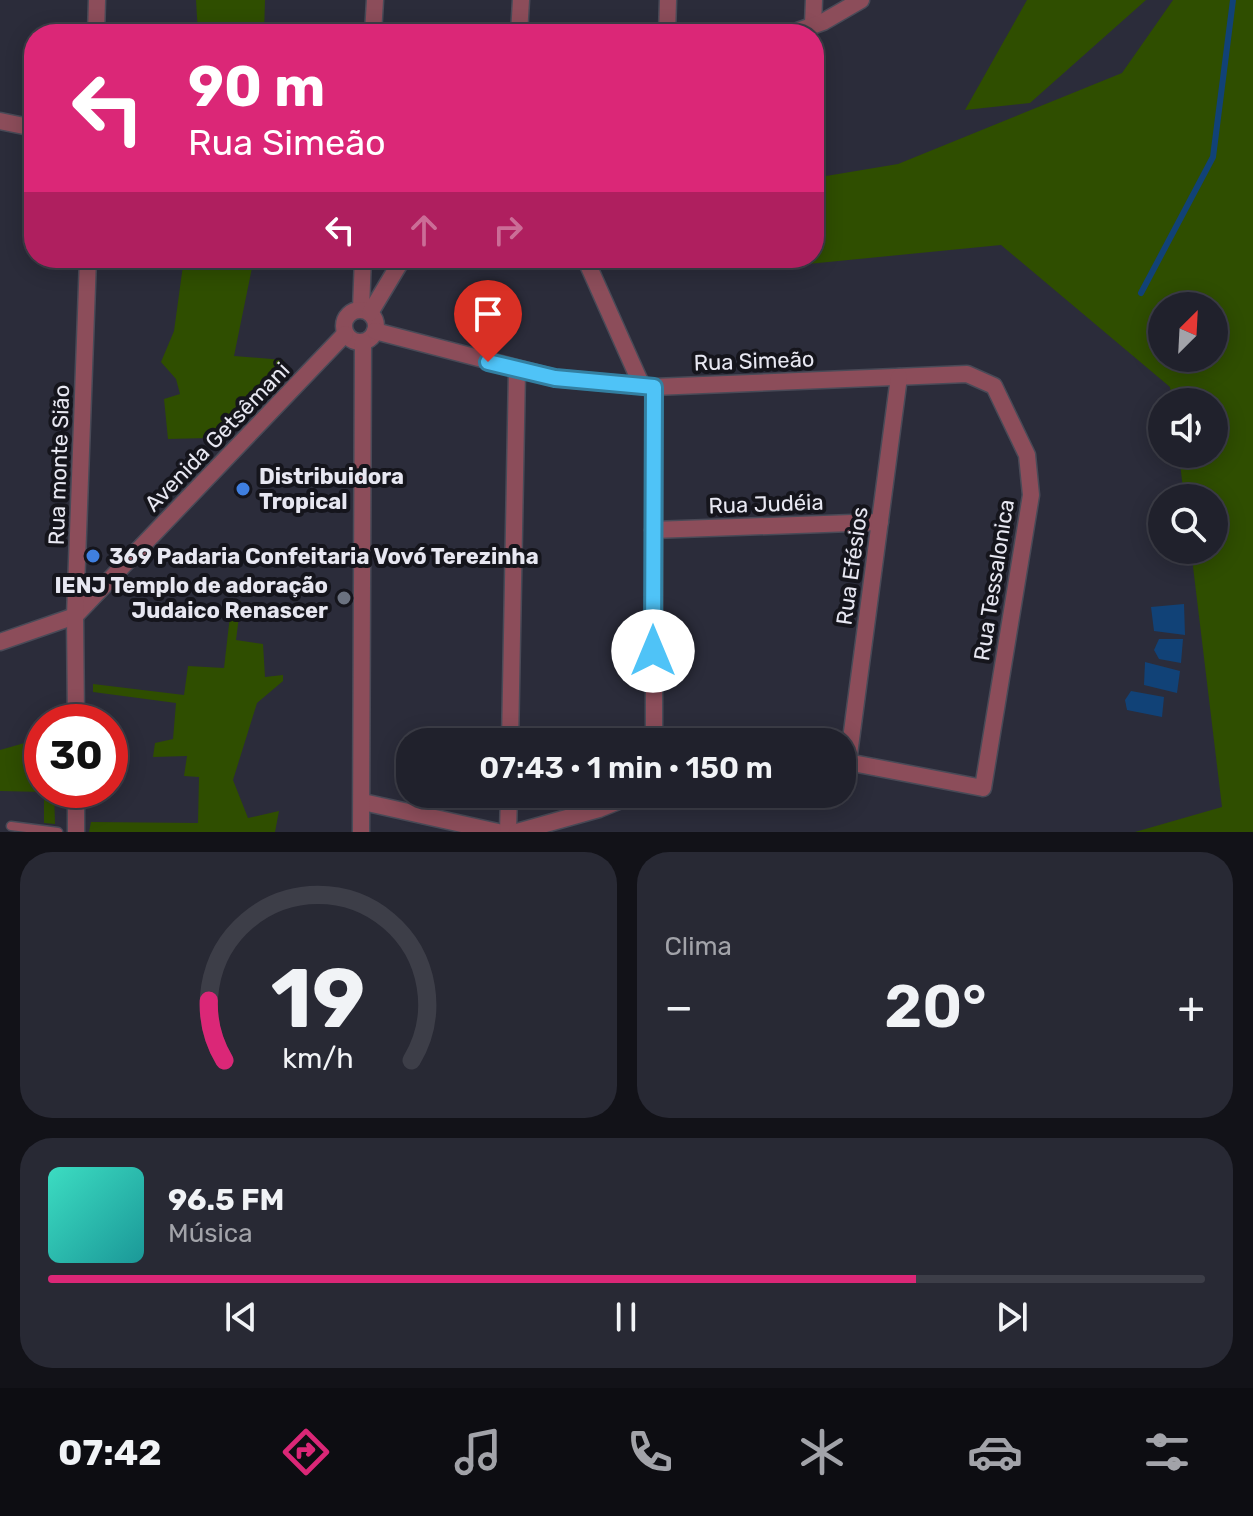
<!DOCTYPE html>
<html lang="pt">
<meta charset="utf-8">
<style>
:root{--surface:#20212c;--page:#282934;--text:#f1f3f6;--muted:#a2a3a9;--line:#3d3e48;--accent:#db2777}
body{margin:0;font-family:Rubik,sans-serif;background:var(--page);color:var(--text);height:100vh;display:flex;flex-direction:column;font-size:30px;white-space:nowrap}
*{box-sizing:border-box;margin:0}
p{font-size:26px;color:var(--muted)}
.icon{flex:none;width:44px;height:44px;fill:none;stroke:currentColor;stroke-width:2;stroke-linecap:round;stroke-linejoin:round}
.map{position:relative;height:832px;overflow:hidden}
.side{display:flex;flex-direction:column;gap:20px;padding:20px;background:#121218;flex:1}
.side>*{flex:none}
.top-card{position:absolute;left:24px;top:24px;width:800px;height:244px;border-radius:32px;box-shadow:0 4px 20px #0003,0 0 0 2px var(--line);background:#db2777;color:#fff;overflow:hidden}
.needle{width:52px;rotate:24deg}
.controls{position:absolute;left:1148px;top:292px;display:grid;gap:16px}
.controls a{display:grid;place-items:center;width:80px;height:80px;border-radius:50%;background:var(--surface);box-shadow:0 4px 20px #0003,0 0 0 2px var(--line);font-size:40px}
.speed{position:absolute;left:24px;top:704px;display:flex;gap:16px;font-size:40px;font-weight:700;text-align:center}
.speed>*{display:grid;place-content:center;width:104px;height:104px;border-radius:50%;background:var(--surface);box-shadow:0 4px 20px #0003,0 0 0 2px var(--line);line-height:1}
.speed .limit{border:12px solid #d22;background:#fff;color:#111}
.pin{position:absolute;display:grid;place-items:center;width:68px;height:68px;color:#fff;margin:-82px -34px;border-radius:50% 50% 50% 0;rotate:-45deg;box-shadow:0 0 8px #0007}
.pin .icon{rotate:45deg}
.me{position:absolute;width:88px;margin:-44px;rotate:0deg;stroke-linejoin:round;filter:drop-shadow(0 0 6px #0008)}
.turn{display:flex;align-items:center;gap:28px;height:168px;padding:0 32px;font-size:36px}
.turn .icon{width:104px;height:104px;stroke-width:2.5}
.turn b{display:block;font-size:56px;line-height:68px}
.lanes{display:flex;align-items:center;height:76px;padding:0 32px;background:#0003;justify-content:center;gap:40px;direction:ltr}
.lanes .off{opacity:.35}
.big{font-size:60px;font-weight:600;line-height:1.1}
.side .tile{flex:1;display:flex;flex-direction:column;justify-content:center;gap:12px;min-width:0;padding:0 28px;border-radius:32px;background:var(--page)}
.side .dial{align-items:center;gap:0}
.dial svg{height:208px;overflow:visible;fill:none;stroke:var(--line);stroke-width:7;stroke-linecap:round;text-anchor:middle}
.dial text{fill:var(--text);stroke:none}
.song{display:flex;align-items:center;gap:24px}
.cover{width:96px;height:96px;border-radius:12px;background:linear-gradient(135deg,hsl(170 70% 55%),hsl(180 70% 35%))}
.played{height:8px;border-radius:4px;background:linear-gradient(90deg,var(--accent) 75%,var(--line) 75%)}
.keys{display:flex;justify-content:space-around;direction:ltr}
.heat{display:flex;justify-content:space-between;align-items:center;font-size:44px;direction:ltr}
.side .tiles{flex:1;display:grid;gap:20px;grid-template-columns:1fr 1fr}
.tile:last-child{grid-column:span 2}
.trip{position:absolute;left:396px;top:728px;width:460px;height:80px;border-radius:32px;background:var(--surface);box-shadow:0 4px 20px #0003,0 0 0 2px var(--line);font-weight:600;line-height:80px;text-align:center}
.tab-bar{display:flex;height:128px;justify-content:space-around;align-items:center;background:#0d0d12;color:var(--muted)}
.tab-bar .icon{width:56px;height:56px}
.tab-bar .on{color:var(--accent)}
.tab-bar b{font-size:36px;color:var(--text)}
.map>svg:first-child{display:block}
.green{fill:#2f4e00;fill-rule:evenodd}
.water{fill:#114277}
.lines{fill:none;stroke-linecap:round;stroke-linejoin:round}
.stream{stroke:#114277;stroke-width:6}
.lane-casing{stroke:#494a57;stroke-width:11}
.street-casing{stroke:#494a57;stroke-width:19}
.lane{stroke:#8c4d5a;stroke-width:8}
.street{stroke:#8c4d5a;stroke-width:16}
.route-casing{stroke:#337fa1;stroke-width:20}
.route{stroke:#4fc3f7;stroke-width:14}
.shop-dot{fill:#3f7fe0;stroke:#15151c;stroke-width:3}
.worship-dot{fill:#6b7280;stroke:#15151c;stroke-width:3}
.labels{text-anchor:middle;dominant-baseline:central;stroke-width:8;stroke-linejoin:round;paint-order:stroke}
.street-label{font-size:22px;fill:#e7e7f1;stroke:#15151c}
.poi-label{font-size:22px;font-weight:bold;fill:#e7e7f1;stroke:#15151c;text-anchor:start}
</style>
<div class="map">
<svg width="1253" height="832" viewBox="0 0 1253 832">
<rect width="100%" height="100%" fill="#2b2c3a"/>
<g class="green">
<path d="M196,0H265L264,34H198Z"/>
<path d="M1027,0H1146L1030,103L965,110Z"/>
<path d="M1173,0H1253V832H1135L1222,807L1191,550H1214V498H1184L1179,454H1214V402H1172L1170,387L1001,245L757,269L747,258H814V178L898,164L1122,73ZM1162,306H1214V358H1162Z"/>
<path d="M184,258H254L234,356L284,360L208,438L168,439L164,399L180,394L176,379L161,362L174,331Z"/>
<path d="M241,601L236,640L263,644L265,677L283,675V681L257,703L233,780L248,818L279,811L275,832H89L91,822L198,823L199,777L184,776L187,756L153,757L155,743L173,739L176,703L93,692V684L184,695L188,666L224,668L231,607Z"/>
<path d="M42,738V790H54L55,824L44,823V792L0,791V750Z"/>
</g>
<g class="water">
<path d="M1184,604L1185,635L1154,631L1151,607Z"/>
<path d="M1159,639H1183L1181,663L1159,659L1154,650Z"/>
<path d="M1145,662L1180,671L1177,693L1144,685Z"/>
<path d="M1131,691L1164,697L1162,717L1127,710L1125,700Z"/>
</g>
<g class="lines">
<path class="stream" d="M1141,293L1213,157L1233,0"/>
<defs>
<path id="lane" d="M11,826L58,832"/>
<g id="street">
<path d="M813,25L814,0"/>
<path d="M96,34L97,0"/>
<path d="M373,34L375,0"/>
<path d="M519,34L521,0"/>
<path d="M667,34L668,0"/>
<path d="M789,34L823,22L861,0"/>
<path d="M0,121L34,128"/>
<path d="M585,258L642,386"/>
<path d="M361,309L363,258"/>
<circle cx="360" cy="326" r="16"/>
<path d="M370,313L403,258"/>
<path d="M375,331L555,378L654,387L967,374L994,386L1027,455L1031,495L983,788L842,761"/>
<path d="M653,530L880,522"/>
<path d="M0,642L75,616L345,334"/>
<path d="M76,722L75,616L88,258"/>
<path d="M510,742L517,370"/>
<path d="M654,742V387"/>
<path d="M848,762L899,377"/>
<path d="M76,790V832"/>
<path d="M363,802L498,832"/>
<path d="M361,832L363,342"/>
<path d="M508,832L509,794"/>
<path d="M517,832L599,809L636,794"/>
</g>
</defs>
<use href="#lane" class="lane-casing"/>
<use href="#street" class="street-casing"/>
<use href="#lane" class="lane"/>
<use href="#street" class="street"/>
</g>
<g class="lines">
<defs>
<path id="route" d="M488,362L555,378L654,387L653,651"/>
</defs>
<use href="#route" class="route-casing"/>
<use href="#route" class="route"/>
</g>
<g class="shop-dot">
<circle cx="243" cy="489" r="8"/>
<circle cx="93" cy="556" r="8"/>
</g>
<circle class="worship-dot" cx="344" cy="598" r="8"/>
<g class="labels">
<g class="street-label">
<text transform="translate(754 361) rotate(-2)">Rua Simeão</text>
<text transform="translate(217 437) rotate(-46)">Avenida Getsêmani</text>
<text transform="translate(59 465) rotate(-88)">Rua monte Sião</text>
<text transform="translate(766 504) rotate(-2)">Rua Judéia</text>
<text transform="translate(852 566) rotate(-82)">Rua Efésios</text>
<text transform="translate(994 580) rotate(-81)">Rua Tessalonica</text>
</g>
<g class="poi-label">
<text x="259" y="476">Distribuidora<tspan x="259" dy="25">Tropical</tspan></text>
<text x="109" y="556">369 Padaria Confeitaria Vovó Terezinha</text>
<text x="328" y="585" text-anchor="end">IENJ Templo de adoração<tspan x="328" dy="25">Judaico Renascer</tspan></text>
</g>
</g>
</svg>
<div class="controls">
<a><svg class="needle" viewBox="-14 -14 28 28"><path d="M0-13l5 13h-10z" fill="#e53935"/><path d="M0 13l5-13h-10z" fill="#a2a3a9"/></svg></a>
<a><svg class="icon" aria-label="sound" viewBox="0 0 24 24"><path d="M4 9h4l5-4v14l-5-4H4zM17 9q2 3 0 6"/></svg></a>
<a><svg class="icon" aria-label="search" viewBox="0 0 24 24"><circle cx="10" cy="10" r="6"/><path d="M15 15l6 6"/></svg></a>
</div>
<div class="speed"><div class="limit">30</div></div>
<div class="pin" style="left:488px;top:362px;background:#d93025"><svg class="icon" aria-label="arrive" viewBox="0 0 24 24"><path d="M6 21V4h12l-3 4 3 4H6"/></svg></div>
<svg class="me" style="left:653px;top:651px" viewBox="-20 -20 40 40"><circle r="19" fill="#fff"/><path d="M0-13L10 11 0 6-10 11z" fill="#4fc3f7"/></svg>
<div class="trip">07:43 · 1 min · 150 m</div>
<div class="top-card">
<div class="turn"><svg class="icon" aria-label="left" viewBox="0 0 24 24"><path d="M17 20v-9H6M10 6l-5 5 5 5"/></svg><div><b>90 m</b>Rua Simeão</div></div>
<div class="lanes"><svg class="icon" aria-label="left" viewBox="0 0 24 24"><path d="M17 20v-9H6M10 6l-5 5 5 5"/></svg><svg class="icon off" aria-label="ahead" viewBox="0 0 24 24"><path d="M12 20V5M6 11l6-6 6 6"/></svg><svg class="icon off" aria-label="right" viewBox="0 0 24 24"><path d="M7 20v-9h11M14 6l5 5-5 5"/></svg></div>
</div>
</div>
<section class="side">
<div class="tiles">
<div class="tile dial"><svg viewBox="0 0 100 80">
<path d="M14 69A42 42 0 1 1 86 69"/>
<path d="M14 69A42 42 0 0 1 8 46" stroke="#db2777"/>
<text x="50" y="56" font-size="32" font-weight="700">19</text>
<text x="50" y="72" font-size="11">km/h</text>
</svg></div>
<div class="tile"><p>Clima</p>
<div class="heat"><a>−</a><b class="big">20°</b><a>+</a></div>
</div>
<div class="tile">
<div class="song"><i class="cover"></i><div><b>96.5 FM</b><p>Música</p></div></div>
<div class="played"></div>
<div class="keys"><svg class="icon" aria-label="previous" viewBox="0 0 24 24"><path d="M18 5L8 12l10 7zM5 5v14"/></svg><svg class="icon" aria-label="pause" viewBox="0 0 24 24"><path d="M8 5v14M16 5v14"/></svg><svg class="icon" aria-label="next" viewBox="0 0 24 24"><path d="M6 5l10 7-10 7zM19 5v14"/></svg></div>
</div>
</div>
</section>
<nav class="tab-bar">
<b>07:42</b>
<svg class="icon on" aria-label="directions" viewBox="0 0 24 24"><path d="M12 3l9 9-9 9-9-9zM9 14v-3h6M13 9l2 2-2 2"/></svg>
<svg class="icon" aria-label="music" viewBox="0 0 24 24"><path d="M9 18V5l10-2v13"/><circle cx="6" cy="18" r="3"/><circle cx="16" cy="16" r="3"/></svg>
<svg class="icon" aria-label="phone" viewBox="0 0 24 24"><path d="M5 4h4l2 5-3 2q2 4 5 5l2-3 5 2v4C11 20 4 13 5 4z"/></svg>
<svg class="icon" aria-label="climate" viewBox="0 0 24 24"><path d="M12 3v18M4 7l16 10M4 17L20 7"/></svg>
<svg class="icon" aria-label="car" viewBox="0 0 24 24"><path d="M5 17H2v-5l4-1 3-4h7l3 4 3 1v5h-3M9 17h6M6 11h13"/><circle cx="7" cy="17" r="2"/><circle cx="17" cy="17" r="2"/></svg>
<svg class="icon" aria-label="filters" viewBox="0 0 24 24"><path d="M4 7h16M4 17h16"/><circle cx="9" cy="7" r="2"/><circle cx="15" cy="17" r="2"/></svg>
</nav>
